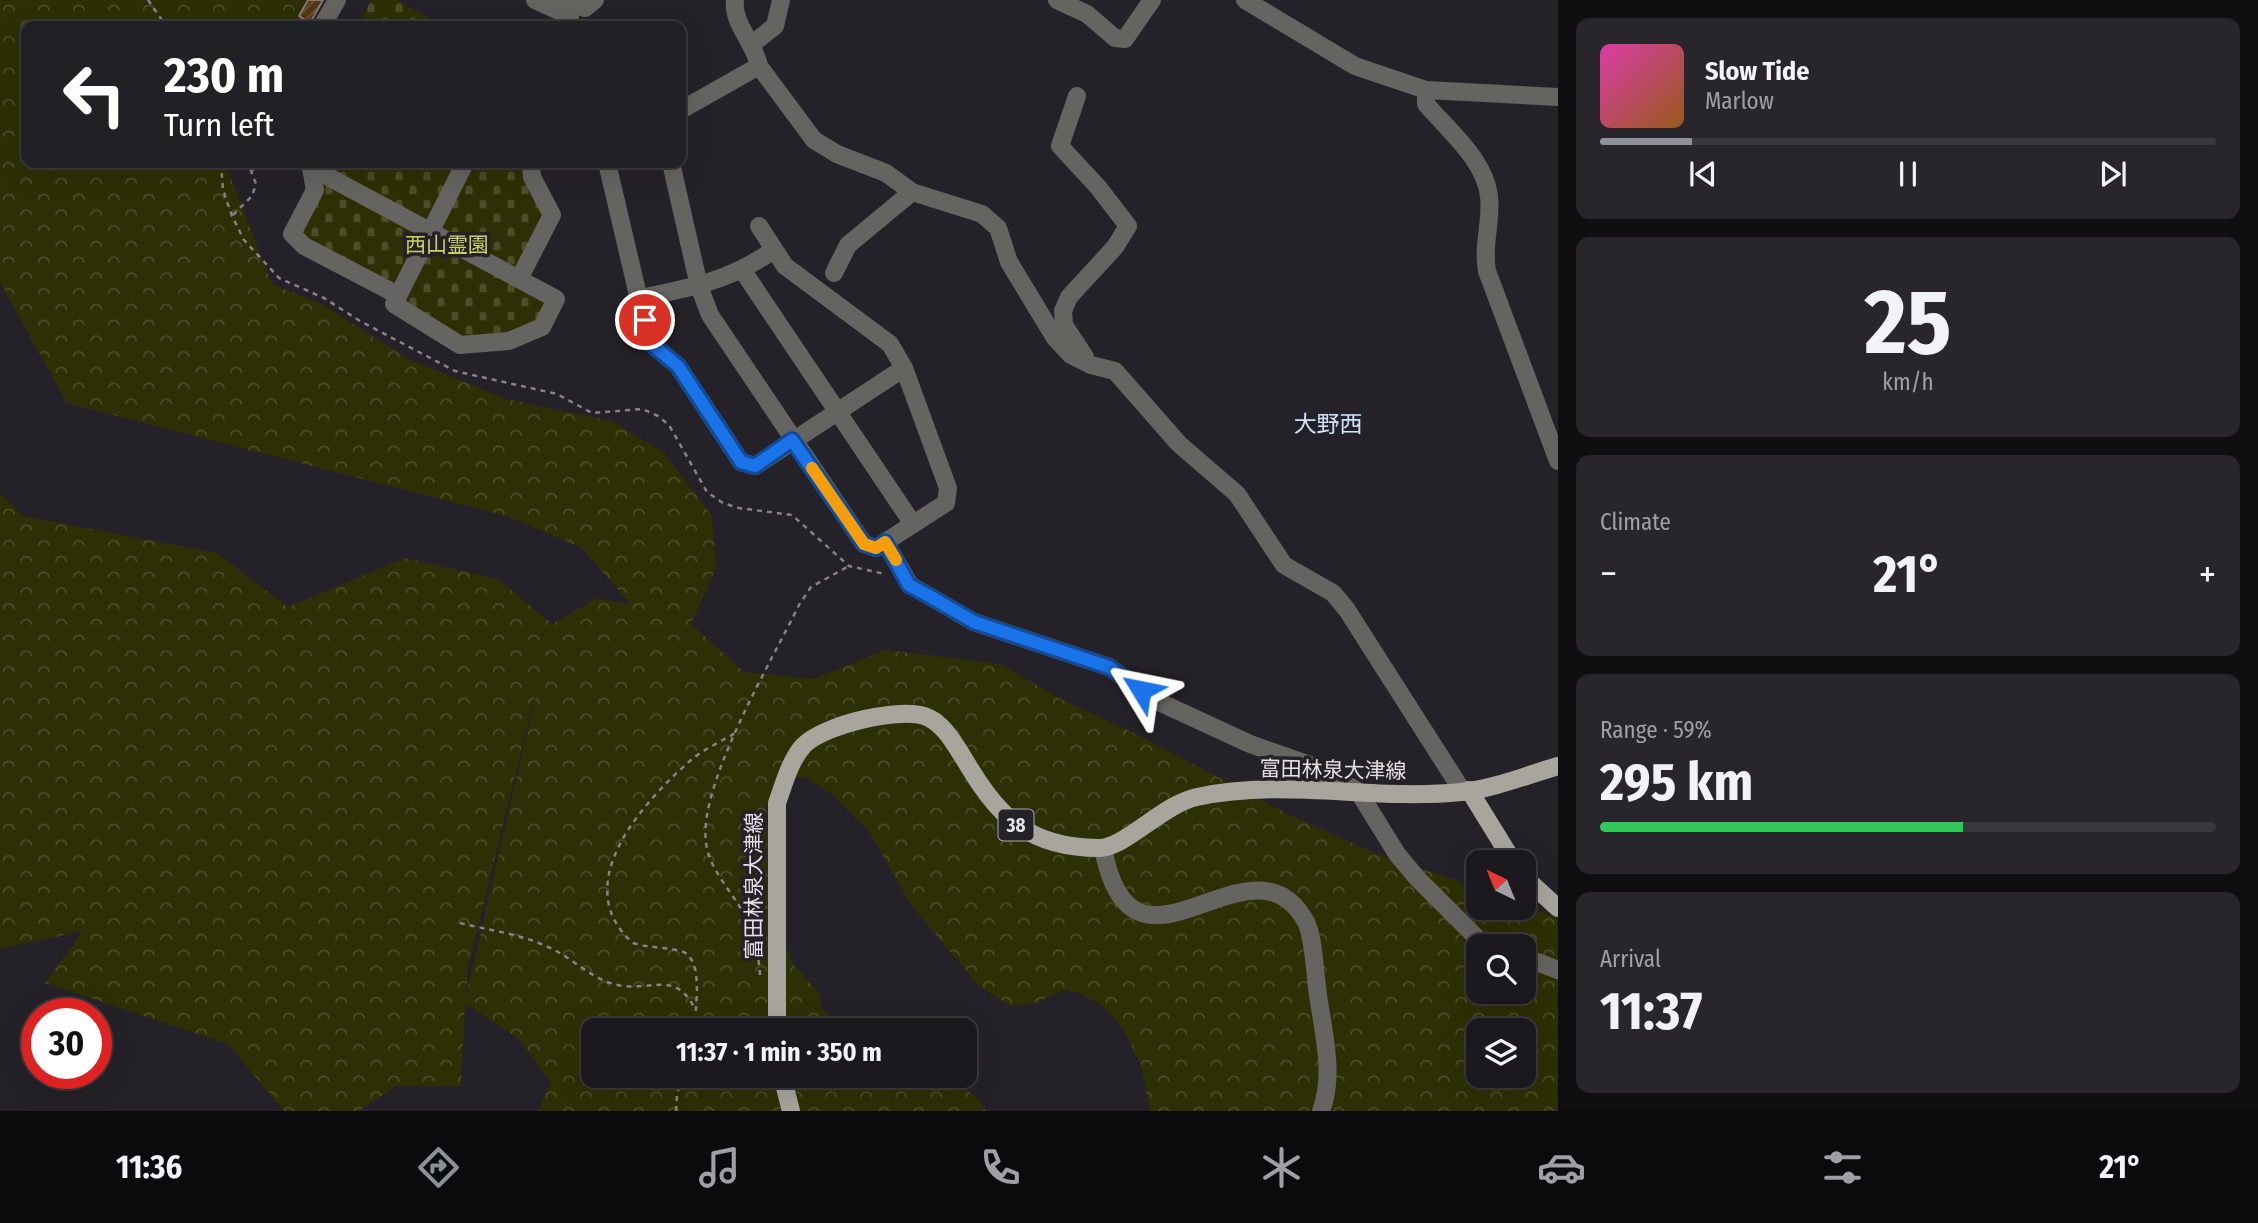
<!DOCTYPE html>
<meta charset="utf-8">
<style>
:root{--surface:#1c191e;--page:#29262b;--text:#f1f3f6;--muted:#a0a0a4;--line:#3a383c;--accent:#8c9099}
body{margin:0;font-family:"Fira Sans Condensed","Noto Sans JP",sans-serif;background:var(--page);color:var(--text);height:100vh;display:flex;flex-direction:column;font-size:26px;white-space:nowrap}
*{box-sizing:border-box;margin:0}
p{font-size:23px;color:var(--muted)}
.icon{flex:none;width:38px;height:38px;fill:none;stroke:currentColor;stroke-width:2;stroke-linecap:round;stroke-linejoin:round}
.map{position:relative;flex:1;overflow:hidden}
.details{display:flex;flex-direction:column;gap:18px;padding:18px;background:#0f0e10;width:700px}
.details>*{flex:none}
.top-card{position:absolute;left:21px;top:21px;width:665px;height:147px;border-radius:14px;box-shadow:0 7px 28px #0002,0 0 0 2px var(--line);background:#202124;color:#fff;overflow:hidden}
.needle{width:46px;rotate:317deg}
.buttons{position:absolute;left:1466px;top:850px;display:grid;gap:14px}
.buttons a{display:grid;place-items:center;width:70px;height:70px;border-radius:14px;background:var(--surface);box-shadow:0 7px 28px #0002,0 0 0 2px var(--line);font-size:35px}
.speed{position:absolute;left:21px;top:998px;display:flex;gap:14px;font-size:35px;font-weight:700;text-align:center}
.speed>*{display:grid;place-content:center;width:91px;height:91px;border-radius:50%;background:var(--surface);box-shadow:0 7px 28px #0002,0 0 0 2px var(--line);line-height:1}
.speed .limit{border:10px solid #d22;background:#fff;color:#111}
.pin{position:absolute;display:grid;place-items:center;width:60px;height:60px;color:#fff;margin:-30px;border:4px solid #fff;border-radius:50%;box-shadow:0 2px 7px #0007}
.me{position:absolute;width:77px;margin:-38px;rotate:305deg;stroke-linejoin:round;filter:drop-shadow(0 0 5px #0008)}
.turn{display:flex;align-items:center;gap:24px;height:147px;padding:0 28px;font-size:32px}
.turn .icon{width:91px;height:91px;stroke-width:2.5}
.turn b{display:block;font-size:49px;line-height:60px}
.big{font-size:52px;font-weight:700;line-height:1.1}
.details .widget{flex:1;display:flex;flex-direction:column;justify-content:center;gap:10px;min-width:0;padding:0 24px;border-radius:14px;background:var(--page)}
.details .dial{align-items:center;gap:0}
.dial b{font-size:91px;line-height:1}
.song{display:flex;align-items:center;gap:21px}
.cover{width:84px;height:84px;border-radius:10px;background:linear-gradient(135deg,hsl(320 70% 55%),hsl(30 70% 35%))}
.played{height:7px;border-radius:4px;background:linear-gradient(90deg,var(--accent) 15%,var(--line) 15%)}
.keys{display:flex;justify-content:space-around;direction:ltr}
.heat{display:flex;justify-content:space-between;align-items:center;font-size:38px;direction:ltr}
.charge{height:10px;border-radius:5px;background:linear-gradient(90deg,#34c759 59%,var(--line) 0)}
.trip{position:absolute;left:581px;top:1018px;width:396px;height:70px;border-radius:14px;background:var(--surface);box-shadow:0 7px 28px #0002,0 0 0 2px var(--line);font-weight:700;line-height:70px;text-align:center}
.tab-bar{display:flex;height:112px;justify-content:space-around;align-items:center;background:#0b0a0c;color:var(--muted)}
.tab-bar .icon{width:49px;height:49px}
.tab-bar .on{color:var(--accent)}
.tab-bar b{font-size:32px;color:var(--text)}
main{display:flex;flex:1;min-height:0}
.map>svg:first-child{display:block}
.forest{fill:url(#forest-crowns);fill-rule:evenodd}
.cemetery{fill:url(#cemetery-stones)}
.building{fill:url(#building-hatch);stroke:#827b74;stroke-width:2}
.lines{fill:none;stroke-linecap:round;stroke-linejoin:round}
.path{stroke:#868288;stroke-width:2.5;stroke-dasharray:5 5;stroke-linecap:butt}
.minor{stroke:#666460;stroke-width:18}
.major{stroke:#a9a59d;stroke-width:18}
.route-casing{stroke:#114b97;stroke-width:18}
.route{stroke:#1a73e8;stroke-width:12}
.slow{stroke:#f59e0b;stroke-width:12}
.labels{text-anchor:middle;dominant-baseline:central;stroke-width:7;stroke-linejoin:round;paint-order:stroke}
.shield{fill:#252128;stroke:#aca9ae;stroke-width:2}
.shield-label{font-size:19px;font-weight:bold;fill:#e6e3e8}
.park-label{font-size:21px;fill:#c9d360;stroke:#252128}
.street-label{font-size:21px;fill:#e6e3e8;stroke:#252128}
.neighbourhood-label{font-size:23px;fill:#cee2fb;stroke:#252128}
</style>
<main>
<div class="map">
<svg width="1558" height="1111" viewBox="0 0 1558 1111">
<defs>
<pattern id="forest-crowns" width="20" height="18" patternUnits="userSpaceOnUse" patternTransform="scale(1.75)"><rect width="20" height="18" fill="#2d3004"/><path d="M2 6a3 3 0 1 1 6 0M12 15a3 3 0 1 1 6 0" fill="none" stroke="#4b4e29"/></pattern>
<pattern id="cemetery-stones" width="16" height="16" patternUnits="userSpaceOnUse" patternTransform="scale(1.75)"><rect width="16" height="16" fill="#2d3004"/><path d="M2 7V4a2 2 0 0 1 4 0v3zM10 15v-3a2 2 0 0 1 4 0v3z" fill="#4b4e29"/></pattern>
<pattern id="building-hatch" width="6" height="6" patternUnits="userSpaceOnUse" patternTransform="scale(1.75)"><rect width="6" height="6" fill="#543712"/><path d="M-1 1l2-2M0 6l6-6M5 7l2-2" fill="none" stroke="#6d5434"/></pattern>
</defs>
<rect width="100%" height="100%" fill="#252128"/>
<path class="forest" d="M0,0H306L302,6L303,26H26V163H225L272,284L324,305L406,358L506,399L612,421L664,453L712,516L716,568L691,624L744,672L813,679L886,650L1000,664L1066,702L1132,732L1294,817L1377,854L1479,888V908H1524V905L1558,918V1111H1150L1141,1064L1122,1027L1104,1007L1082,994L1064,990L1036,1003L1010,1006L978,985L911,905L869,831L831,794L809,779L798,776L784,784L766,805L770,872L785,946L794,965L819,993L822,1008L840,1031H593V1076H948L976,1097L986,1111H538L551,1083L519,1039L465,1003L461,1086H396L359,1111H284L228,1044L45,983L83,931L0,949V493L23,516L217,553L288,607L405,558L498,579L552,624L597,598L631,605L582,548L510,517L67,403L0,282ZM535,694H536L466,996L468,967ZM1479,947H1524V992H1479ZM1479,1031H1524V1076H1479Z"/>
<g class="cemetery">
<path d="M371,0H397L442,26H358Z"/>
<path d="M312,163H533L557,215L523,278L560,299L541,331L461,350L387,300L297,250L294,242Z"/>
</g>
<path class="building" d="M308,0H323L310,23L299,16Z"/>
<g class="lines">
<g class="path">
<path d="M148,0L166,26"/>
<path d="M221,163L223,190L232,216L244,240L279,278L324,298L360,321L455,371L557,394L592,413L642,409L658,416L669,425L707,492L723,503L739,508L792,515L849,566L885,574"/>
<path d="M252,171L258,163"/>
<path d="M233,215L252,196L256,184L248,163"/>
<path d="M460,923C488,930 521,934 548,947C574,958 594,983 624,986C655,989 676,973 694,1007"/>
<path d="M760,975C759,959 756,943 751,928C740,899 710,874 706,843C698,784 772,661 799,605L811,587L849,566"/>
<path d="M694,1031C695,1011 705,958 681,951C665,947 649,948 633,943C567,885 643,802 691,760C704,749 722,741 737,732"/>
<path d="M676,1111L677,1094L683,1076"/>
</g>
<g class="minor">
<path d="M535,0L570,16"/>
<path d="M563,0L585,8L595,0"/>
<path d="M735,0C732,24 755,43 759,66L814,140L837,154L886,173L912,192L982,214L998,228L1009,262L1055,338L1071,355L1091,365L1115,371L1179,444L1237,494L1284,565L1333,593L1347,610L1463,792"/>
<path d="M1057,0L1087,14L1115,38L1125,39L1152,0"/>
<path d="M1245,0L1355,66L1426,90L1558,97"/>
<path d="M322,26L337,0"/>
<path d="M751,45L775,26L781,0"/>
<path d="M1426,90V104C1449,131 1485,160 1489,196C1492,221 1482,246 1487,271L1558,461"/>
<path d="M1077,96L1060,146L1098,187L1128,226L1115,247L1069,297L1063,311L1064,325L1085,357"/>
<path d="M681,110L759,66"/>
<path d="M310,163L315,190L292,234L304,246L398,295"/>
<path d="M607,163L649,342L678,366L741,462L755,466L904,368"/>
<path d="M671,163L699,286L710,315L864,544L876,548L946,503L948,488L904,368L890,344L785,266L759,226"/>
<path d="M312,168L556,299L542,327L509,341L460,345L394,304L465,163"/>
<path d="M743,271L913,524"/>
<path d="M834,273L848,245L912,192"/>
<path d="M519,279L552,215L532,177L531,163"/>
<path d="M640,298C690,288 729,281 772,251"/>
<path d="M885,542L910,585L974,622L1109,667L1157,701L1250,744L1310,765L1358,791L1397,854L1417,878L1479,940L1492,947"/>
<path d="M1103,848C1132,1006 1252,822 1306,922C1314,937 1315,976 1318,995C1323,1031 1335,1076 1321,1111"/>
<path d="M1524,957L1558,970"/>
</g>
<g class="major">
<path d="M1469,790L1514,863"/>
<path d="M1524,877L1558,908"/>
<path d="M777,1031V803C784,784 790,760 804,745C824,725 903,705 929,718C944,725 954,743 963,757C997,815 1027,848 1099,848C1125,848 1163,804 1197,797C1284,778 1373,801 1461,792C1493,789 1527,775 1558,766"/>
<path d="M782,1076L791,1111"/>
</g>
</g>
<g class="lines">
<defs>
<path id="route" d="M645,320L649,342L678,366L741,462L755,466L792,440L864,544L876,548L885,542L909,585L931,597L974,622L1109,667L1141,690"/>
</defs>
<use href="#route" class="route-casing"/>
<use href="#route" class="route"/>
<path class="slow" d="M812,468L864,544L876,548L885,542L896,560"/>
</g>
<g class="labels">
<rect class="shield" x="998.5" y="809.5" width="35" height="31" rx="5"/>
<g class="shield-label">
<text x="1016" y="825">38</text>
</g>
<g class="park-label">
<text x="447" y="245">西山霊園</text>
</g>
<g class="street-label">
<text transform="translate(1333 770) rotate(1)">富田林泉大津線</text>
<text transform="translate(754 886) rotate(-90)">富田林泉大津線</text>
</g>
<g class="neighbourhood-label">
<text x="1328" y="424">大野西</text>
</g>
</g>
</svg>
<div class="buttons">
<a><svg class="needle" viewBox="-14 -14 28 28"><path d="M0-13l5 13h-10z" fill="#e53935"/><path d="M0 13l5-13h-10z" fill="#a0a0a4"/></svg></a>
<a><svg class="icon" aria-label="search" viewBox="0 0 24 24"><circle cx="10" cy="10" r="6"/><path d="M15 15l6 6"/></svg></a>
<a><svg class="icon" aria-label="layers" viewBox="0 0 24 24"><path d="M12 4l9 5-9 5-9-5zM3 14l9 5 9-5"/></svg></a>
</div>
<div class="speed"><div class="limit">30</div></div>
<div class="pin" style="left:645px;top:320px;background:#d93025"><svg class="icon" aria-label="arrive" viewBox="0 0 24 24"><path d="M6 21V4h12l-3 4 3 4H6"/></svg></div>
<svg class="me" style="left:1141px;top:690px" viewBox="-20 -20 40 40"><path d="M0-17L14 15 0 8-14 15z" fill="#1a73e8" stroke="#fff" stroke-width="4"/></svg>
<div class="trip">11:37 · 1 min · 350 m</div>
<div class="top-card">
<div class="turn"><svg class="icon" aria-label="left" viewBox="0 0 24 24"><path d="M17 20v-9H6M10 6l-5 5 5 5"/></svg><div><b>230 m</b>Turn left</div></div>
</div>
</div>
<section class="details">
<div class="widget">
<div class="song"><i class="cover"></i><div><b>Slow Tide</b><p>Marlow</p></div></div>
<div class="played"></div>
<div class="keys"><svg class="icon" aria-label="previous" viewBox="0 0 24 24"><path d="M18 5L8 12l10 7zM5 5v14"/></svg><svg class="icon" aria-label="pause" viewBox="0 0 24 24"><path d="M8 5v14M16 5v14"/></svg><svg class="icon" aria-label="next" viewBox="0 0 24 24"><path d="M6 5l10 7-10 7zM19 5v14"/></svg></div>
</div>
<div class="widget dial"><b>25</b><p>km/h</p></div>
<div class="widget"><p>Climate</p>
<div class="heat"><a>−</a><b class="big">21°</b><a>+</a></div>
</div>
<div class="widget"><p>Range · 59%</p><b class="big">295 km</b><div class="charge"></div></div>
<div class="widget"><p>Arrival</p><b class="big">11:37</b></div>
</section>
</main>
<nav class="tab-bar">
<b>11:36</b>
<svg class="icon on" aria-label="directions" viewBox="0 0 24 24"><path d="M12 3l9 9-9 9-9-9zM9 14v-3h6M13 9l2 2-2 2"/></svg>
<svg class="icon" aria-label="music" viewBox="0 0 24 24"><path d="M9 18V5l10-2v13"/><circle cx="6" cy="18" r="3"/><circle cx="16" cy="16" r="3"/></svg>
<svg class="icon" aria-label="phone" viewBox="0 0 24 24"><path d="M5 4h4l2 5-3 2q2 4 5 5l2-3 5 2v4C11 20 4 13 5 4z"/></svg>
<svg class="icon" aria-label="climate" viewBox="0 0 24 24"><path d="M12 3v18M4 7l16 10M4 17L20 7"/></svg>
<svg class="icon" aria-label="car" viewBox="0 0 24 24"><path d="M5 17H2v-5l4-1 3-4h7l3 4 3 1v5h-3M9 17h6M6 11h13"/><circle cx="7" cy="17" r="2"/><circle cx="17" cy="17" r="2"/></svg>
<svg class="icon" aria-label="filters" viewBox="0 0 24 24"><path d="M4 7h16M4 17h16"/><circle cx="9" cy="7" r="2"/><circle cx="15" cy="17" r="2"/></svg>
<b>21°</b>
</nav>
